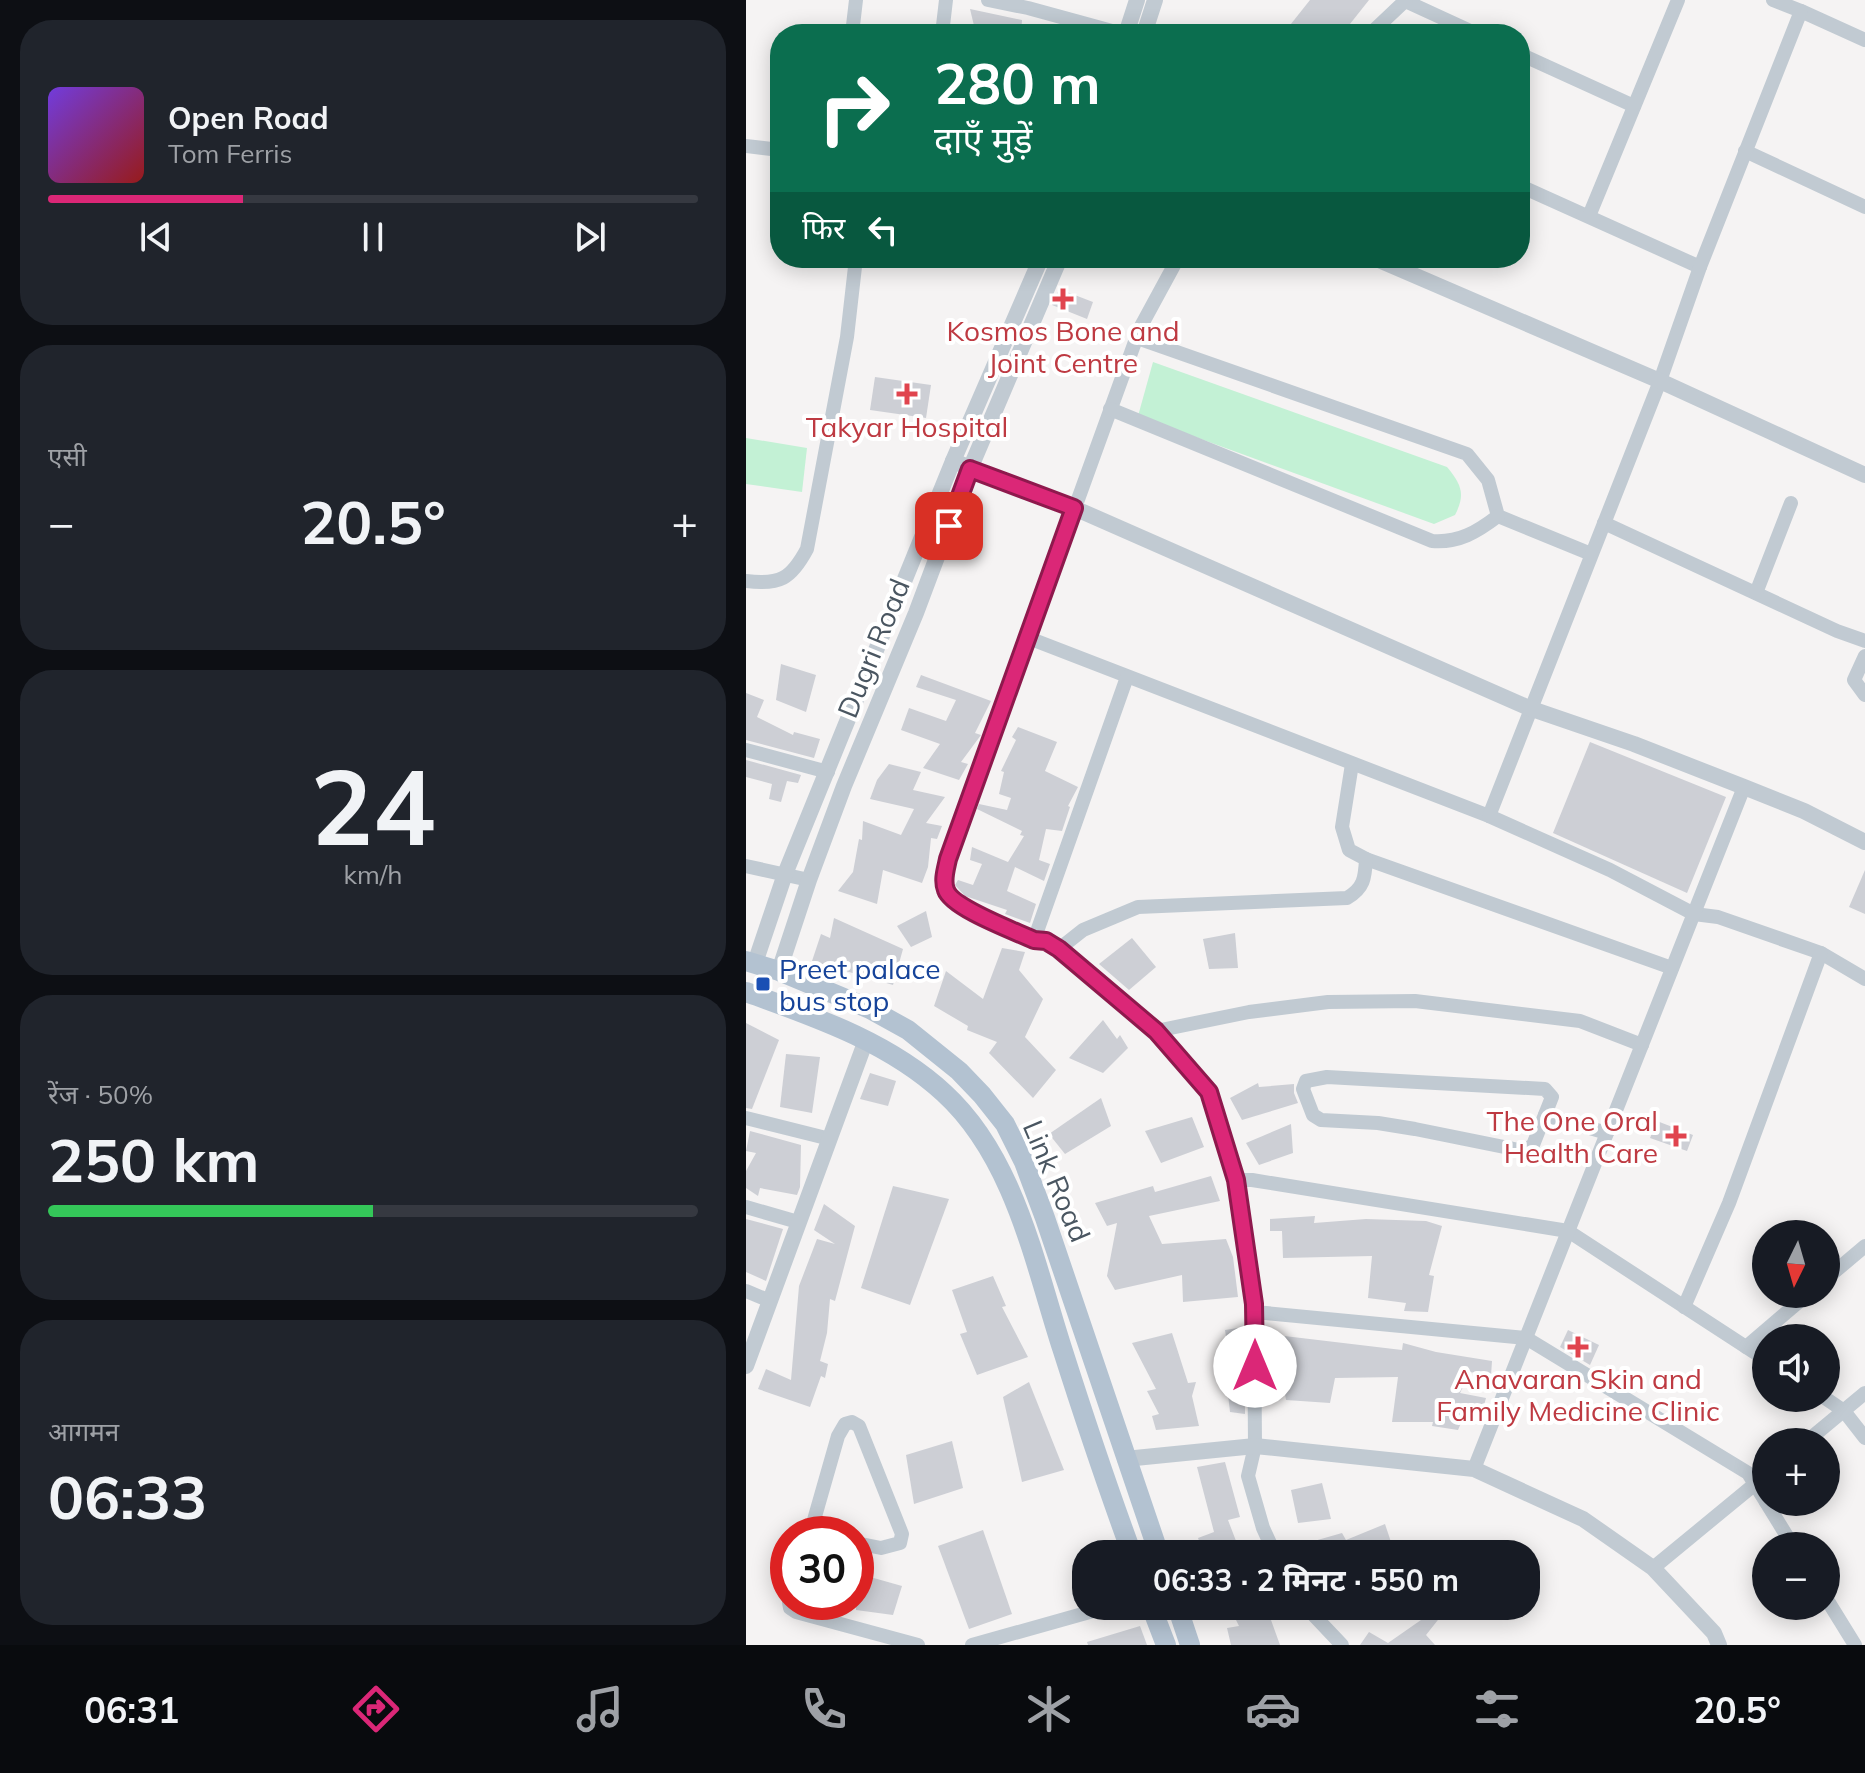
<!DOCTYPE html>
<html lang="hi">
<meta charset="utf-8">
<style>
:root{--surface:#171b24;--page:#20242c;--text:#f1f3f6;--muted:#9ea1a6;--line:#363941;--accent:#db2777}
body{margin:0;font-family:Mulish,"Noto Sans Devanagari",sans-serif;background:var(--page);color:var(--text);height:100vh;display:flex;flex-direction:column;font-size:30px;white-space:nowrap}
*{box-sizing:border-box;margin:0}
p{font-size:26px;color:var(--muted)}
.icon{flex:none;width:44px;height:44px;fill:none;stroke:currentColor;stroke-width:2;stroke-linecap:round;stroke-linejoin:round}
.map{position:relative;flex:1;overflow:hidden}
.details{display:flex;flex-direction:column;gap:20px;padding:20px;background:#0d0f14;width:746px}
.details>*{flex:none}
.banner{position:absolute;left:24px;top:24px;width:760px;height:244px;border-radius:32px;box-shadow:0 4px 20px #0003;background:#0b6e4f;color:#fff;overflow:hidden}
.needle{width:52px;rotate:185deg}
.fabs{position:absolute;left:1006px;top:1220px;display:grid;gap:16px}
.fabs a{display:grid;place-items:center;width:88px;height:88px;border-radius:50%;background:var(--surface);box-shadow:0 4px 20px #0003;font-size:40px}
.speed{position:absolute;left:24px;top:1516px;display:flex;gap:16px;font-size:40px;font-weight:700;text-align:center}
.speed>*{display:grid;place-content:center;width:104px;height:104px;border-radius:50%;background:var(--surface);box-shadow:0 4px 20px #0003;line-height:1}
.speed .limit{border:12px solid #d22;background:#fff;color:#111}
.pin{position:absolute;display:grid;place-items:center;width:68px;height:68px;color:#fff;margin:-34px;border-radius:16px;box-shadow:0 4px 12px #0006}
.me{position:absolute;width:88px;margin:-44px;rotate:0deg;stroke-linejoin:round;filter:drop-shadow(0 0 6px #0008)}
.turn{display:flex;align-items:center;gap:28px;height:168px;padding:0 32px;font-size:36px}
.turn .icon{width:104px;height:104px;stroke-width:2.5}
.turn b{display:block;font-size:56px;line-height:68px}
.then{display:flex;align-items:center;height:76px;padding:0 32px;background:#0003;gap:16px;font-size:30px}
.big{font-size:60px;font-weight:700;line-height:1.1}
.details .widget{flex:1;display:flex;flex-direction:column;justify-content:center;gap:12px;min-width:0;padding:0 28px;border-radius:32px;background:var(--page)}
.details .dial{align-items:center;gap:0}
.dial b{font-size:104px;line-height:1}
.song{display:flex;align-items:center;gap:24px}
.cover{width:96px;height:96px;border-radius:12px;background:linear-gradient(135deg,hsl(260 70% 55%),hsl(0 70% 35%))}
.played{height:8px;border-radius:4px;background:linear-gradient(90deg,var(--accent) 30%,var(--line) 30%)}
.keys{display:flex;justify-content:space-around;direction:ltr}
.heat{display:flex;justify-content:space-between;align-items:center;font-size:44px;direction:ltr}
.charge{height:12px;border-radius:6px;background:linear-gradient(90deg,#34c759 50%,var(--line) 0)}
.trip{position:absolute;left:326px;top:1540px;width:468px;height:80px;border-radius:32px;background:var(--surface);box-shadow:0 4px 20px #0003;font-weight:700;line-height:80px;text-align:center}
.tab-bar{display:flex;height:128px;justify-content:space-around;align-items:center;background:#090b0e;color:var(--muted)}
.tab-bar .icon{width:56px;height:56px}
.tab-bar .current{color:var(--accent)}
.tab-bar b{font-size:36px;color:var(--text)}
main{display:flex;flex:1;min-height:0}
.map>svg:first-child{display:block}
.green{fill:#c3f1d5}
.building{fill:#cdcfd5}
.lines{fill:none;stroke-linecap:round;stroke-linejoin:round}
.minor{stroke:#c1cad2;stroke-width:14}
.tertiary{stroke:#c1cad2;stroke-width:16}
.primary{stroke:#b3c2d1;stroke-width:20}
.route-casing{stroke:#8e194d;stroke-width:20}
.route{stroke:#db2777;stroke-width:14}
.health-dot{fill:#e0444e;stroke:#fff;stroke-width:3}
.transit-dot{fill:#1a4fb4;stroke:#fff;stroke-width:3}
.labels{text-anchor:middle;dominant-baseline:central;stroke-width:8;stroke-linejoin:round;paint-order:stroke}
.health-label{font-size:28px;fill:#be3a42;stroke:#fff}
.street-label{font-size:28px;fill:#4a5661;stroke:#fff}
.transit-label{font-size:28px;fill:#164399;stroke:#fff;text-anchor:start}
</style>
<main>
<section class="details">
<div class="widget">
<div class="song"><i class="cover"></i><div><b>Open Road</b><p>Tom Ferris</p></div></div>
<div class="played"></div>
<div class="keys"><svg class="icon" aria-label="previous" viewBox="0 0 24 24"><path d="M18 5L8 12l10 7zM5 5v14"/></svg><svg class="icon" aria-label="pause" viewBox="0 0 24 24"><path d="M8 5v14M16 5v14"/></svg><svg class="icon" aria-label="next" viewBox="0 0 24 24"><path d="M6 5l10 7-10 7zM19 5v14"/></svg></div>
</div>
<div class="widget"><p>एसी</p>
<div class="heat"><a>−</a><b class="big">20.5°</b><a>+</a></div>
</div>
<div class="widget dial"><b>24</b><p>km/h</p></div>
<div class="widget"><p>रेंज · 50%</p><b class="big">250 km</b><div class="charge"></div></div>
<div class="widget"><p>आगमन</p><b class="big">06:33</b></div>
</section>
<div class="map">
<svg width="1119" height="1645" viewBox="0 0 1119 1645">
<rect width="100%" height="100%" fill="#f5f3f3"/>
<g class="green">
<path d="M407,362L701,467C715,484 720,494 709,515L688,524L392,416Z"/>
<path d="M0,438L61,448L56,492L0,484Z"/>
</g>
<g class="building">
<path d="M564,0H623L596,34H537Z"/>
<path d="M224,9L276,20L275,34H230Z"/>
<path d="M313,289L347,302L341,319L306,305Z"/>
<path d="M129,377L185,385L180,418L124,410Z"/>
<path d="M35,664L70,675L60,712L30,700Z"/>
<path d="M175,675L245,701L229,733L235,735L215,762L222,764L213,780L177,768L194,744L155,730L163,708L200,721L210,700L170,687Z"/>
<path d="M0,693L18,700L11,717L47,735L48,732L74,739L68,758L0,740Z"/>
<path d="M272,727L311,742L299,771L332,787L322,806L324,807L316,831L300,829L293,860L304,864L298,881L269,867L261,891L290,904L284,923L259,914L261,910L219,896L209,885L212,880L227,885L236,864L224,860L226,847L262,862L278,836L274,835L276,831L231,809L233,804L261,810L265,798L253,794L258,772L255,771L270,740L266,737Z"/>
<path d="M844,742L980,797L941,893L807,833Z"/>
<path d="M0,760L55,775L52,783L41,781L35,802L23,799L26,784L0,777Z"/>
<path d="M143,764L175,772L167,790L199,797L180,823L196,826L191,839L185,838L182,867L176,883L137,870L131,904L92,891L107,872L113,839L116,840L117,821L155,835L168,809L124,799L131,780Z"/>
<path d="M1119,870V914L1103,907Z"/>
<path d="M180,911L186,937L165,947L151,926Z"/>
<path d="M88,918L157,949L147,985L66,961L75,934L84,938Z"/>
<path d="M489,933L492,968L463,969L457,939Z"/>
<path d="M386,938L410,967L383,990L353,964Z"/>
<path d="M256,948L279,952L273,970L297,999L279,1037L310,1070L287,1098L243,1053L251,1042L221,1030L222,1026L188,1006L200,971L237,999Z"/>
<path d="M357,1020L371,1039L374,1035L382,1048L357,1073L323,1058Z"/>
<path d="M0,1023L33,1040L6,1109L0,1108Z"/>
<path d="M40,1054L74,1057L66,1113L34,1107Z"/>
<path d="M124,1073L150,1081L142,1106L114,1099Z"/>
<path d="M512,1083L513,1087L548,1084V1093L552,1103L496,1120L484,1098Z"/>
<path d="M355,1098L365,1126L319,1154L303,1134Z"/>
<path d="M446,1117L458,1147L415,1163L399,1131Z"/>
<path d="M911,1121L947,1135L941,1151L904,1138Z"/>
<path d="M545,1124L547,1153L513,1165L500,1143Z"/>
<path d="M4,1131L55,1145L54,1187L51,1195L14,1188L12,1196L0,1188V1171L10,1153L0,1151Z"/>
<path d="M465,1176L474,1201L403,1216L416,1244L480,1239L487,1257L492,1297L437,1302L436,1275L369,1290L361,1276L371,1223L361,1226L349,1203L407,1186L409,1192Z"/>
<path d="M147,1186L203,1199L164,1305L115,1288Z"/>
<path d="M78,1204L109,1226L89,1301L84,1299L81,1333L74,1361L82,1364L79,1378L75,1376L64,1407L12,1389L20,1369L45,1380L53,1286L71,1239L89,1244L68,1230Z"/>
<path d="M569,1216L568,1223L620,1219L680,1221L696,1226L683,1275L688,1276L682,1312L658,1311L660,1303L622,1298L626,1256L537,1258L536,1231H524V1219Z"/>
<path d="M0,1219L37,1229L20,1281L0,1272Z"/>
<path d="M247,1276L260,1306L256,1307L282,1357L231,1375L214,1334L221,1332L206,1290Z"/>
<path d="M498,1327V1349L482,1350L479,1330Z"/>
<path d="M822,1330L853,1345L844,1365L814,1347Z"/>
<path d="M426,1333L442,1383L450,1382L446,1396L453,1426L410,1430L406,1416L413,1414L401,1391L410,1389L386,1343Z"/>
<path d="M530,1335L656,1350L657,1343L690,1352L746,1361L745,1376L724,1372L714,1393L740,1398L737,1409L722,1407L712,1430L686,1426L687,1422H646L652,1377L589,1378L584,1403L540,1400Z"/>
<path d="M480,1377H499V1414L484,1412Z"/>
<path d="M283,1382L318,1470L276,1482L257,1397Z"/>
<path d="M206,1441L217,1488L168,1504L160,1455Z"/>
<path d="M479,1462L494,1517L482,1520L495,1554H458L452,1538L468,1532L451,1467Z"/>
<path d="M576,1483L585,1519L552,1523L545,1490Z"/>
<path d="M639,1524L647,1548L633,1554H566L561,1543L596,1533L600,1540Z"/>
<path d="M237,1530L266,1614L223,1629L192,1546Z"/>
<path d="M110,1573L156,1586L147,1615L110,1610Z"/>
<path d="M483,1606H516L525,1620L534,1645H485L481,1628L493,1626Z"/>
<path d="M678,1606H703L680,1635L689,1645H614L623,1632L642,1643L675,1620L667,1614Z"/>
<path d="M394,1626L401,1645H342L341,1642Z"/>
</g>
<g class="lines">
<g class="minor">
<path d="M242,0L282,8L377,34"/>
<path d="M659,1L731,34"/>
<path d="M1055,11L1119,40"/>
<path d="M106,34L110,0"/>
<path d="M196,34L200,0"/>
<path d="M624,34L660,0"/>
<path d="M774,54L888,106"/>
<path d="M0,146L34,150"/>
<path d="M999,151L1119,207"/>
<path d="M774,186L954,267"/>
<path d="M843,216L932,0"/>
<path d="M432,258L394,328L202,859C200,868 196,880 200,890C206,908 269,931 288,940L300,941L313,949L410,1031L463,1092L490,1180L508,1304L509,1446L502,1476L517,1528L529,1554"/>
<path d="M391,338L721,454L742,480L752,516L845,554"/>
<path d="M364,409L686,541C713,543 731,532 752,516"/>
<path d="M858,523L1091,631L1119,641"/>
<path d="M0,581C34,585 45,579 61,549L101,337L110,258"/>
<path d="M1010,593L1045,503"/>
<path d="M280,637L743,816L864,870L948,914L972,917L1075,953L1119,979"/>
<path d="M1119,656L1108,680L1119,695"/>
<path d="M0,750L82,772"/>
<path d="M743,816L914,381L954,267L1055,11L1027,0"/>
<path d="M620,859L926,968"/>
<path d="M0,866L63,880"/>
<path d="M288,940L381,677"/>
<path d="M313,949L337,930L392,907L601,898C618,888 619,878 620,859L603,850L596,827L606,764"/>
<path d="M410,1031L503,1012L582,1002L669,1001L834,1021L896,1045"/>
<path d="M581,1077L799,1089L806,1097L787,1145L778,1151L669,1129L632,1123L575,1120L567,1115L557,1089L560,1081Z"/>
<path d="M799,1115L861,1133"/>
<path d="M0,1118L84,1139"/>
<path d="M490,1180H506L822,1231L1020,1360"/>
<path d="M0,1207L52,1222"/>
<path d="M1080,1279L1119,1246"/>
<path d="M0,1291L24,1301"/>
<path d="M938,1307L983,1203L1075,953"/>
<path d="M509,1312L780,1338L1002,1473L1020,1502"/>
<path d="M1000,1347L1062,1294"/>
<path d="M1079,1398L1098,1411L1119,1438"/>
<path d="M1060,1442L1119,1393"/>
<path d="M728,1469L998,787"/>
<path d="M1020,1502L1047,1546"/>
<path d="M64,1534L92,1436L99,1424L106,1422L113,1426L156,1534L154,1543L135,1548L110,1543"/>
<path d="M907,1568L1020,1475"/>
<path d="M1080,1598L1109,1645"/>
<path d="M43,1602L44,1608L50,1612L172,1645"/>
<path d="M559,1606L596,1645"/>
<path d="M226,1645L365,1606"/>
</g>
<g class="tertiary">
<path d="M380,34L391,0"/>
<path d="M398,34L409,0"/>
<path d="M628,258L914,381L1119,475"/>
<path d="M207,461L328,508L783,708L888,744L998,787L1058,811L1119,842"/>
<path d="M9,963L39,874L207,461L295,258"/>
<path d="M33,971L63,880L98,786L170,613L224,469L314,258"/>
<path d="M0,1366L120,1040"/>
<path d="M379,1459L509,1446L728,1469L837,1519L907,1568L968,1633L973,1645"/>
</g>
<g class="primary">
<path d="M0,961L33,971L124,1009L162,1030L213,1071L236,1095L259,1124L278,1162L299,1218L413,1554"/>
<path d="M0,992C69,1017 143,1042 198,1093C268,1157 288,1261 316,1348C338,1417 361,1486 386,1554"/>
<path d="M405,1606L420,1645"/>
<path d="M431,1606L444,1645"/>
</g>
</g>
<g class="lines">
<defs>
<path id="route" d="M203,526L224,469L328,508L202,859C200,869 196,880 200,890C206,908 269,931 288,940L300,941L313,949L410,1031L463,1092L490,1180L508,1304L509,1366"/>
</defs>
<use href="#route" class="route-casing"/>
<use href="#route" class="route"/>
</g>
<g class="health-dot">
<path d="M313 287h8v8h8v8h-8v8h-8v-8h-8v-8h8z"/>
<path d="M157 382h8v8h8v8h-8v8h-8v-8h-8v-8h8z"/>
<path d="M926 1124h8v8h8v8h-8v8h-8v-8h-8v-8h8z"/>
<path d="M828 1335h8v8h8v8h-8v8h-8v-8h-8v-8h8z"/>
</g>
<rect class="transit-dot" x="9" y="976" width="16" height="16" rx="4"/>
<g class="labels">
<g class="health-label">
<text x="317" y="330">Kosmos Bone and<tspan x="317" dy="32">Joint Centre</tspan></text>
<text x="161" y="426">Takyar Hospital</text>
<text x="912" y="1120" text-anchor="end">The One Oral<tspan x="912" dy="32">Health Care</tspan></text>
<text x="832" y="1378">Anavaran Skin and<tspan x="832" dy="32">Family Medicine Clinic</tspan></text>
</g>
<g class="street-label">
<text transform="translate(127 648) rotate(-68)">Dugri Road</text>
<text transform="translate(311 1181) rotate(67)">Link Road</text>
</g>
<g class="transit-label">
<text x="33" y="968">Preet palace<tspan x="33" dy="32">bus stop</tspan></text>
</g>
</g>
</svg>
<div class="fabs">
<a><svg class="needle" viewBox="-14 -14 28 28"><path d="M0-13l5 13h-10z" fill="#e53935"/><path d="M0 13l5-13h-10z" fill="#9ea1a6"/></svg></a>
<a><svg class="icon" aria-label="sound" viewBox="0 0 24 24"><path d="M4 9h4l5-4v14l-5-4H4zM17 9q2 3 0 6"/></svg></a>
<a>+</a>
<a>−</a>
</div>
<div class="speed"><div class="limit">30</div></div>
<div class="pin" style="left:203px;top:526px;background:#d93025"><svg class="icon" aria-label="arrive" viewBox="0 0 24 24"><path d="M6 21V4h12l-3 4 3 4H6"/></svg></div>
<svg class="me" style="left:509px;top:1366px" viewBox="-20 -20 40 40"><circle r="19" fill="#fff"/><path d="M0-13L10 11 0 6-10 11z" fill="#db2777"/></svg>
<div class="trip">06:33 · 2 मिनट · 550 m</div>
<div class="banner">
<div class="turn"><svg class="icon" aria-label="right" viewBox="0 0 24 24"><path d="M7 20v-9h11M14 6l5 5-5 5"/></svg><div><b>280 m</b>दाएँ मुड़ें</div></div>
<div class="then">फिर<svg class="icon" aria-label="left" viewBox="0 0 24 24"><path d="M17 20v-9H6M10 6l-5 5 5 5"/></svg></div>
</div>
</div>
</main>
<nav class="tab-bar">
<b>06:31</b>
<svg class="icon current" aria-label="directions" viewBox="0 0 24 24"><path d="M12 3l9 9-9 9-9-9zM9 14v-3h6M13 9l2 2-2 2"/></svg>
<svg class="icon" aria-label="music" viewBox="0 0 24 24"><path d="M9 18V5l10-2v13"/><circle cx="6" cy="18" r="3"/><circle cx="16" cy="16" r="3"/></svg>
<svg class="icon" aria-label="phone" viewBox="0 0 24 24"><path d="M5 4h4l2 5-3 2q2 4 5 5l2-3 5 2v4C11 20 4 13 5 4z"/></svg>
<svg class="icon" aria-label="climate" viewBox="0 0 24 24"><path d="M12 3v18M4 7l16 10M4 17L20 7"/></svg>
<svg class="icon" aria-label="car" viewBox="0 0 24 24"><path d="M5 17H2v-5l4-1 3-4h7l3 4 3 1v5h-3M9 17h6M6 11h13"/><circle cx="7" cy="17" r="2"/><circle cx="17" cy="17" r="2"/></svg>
<svg class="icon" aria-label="filters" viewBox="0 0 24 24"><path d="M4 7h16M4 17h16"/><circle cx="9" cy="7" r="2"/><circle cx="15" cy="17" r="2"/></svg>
<b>20.5°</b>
</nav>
